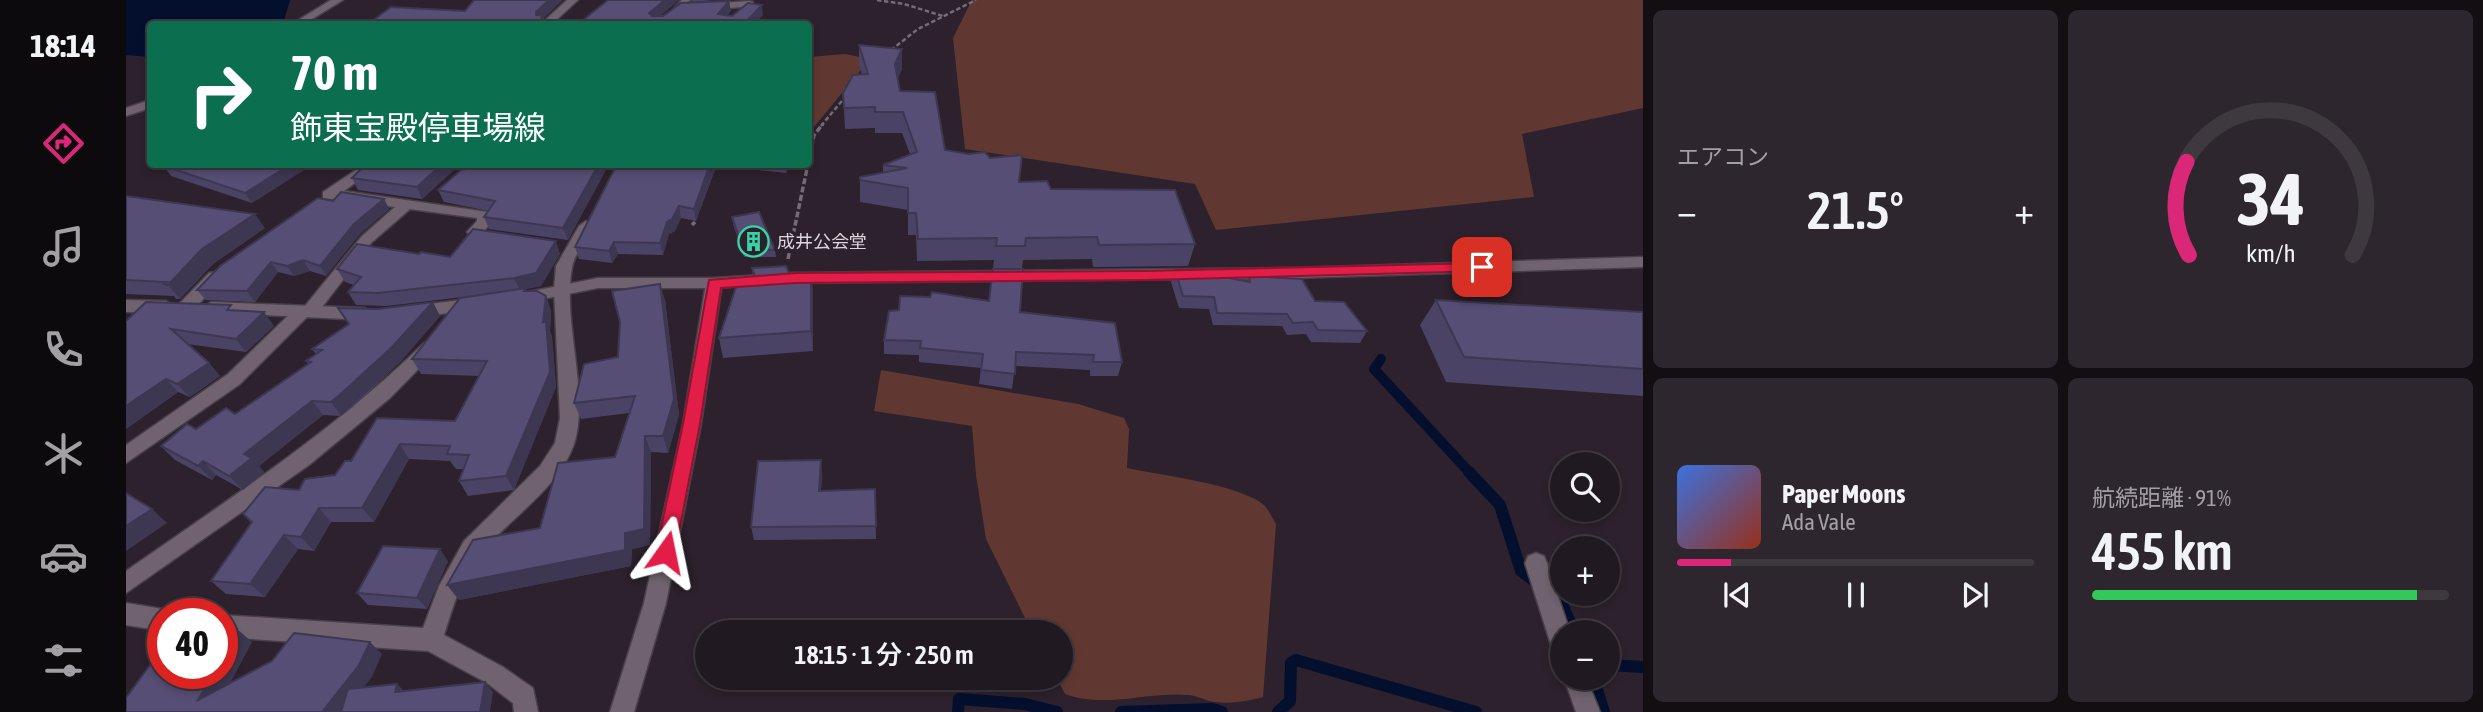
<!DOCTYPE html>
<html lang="ja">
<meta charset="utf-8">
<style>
:root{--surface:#211921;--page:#2d262e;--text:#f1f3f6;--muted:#a2a0a5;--line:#3e383f;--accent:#db2777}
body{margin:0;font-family:"Asap Condensed","Noto Sans JP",sans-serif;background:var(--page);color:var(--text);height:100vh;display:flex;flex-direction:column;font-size:26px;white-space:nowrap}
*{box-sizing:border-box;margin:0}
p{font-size:23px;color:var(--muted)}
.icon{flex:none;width:38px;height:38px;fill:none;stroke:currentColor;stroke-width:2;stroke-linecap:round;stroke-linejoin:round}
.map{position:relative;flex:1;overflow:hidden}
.side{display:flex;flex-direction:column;gap:10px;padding:10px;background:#120e12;width:840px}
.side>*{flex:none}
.banner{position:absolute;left:21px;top:21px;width:665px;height:147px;border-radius:7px;box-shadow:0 4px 10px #0003,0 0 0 2px var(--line);background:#0b6e4f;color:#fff;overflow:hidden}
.buttons{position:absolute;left:1424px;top:452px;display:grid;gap:14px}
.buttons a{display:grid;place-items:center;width:70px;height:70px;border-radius:50%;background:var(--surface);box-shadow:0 4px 10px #0003,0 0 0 2px var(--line);font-size:35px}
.speed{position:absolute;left:21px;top:598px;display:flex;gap:14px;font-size:35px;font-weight:700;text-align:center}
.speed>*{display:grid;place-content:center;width:91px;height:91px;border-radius:50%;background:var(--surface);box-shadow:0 4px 10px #0003,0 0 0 2px var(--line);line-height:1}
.speed .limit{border:10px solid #d22;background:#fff;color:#111}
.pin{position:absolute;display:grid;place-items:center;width:60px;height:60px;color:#fff;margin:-30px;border-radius:14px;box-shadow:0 4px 10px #0006}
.me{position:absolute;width:77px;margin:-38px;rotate:12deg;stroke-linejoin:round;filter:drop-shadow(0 0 5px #0008)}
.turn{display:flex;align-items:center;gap:24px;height:147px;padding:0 28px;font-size:32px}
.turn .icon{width:91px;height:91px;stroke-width:2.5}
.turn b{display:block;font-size:49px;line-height:60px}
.big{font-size:52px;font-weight:600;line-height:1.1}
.side .tile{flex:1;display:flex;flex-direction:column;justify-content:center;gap:10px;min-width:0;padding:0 24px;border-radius:10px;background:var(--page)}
.side .dial{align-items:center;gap:0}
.dial svg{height:182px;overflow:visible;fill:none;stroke:var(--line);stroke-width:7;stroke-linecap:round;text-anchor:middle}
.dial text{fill:var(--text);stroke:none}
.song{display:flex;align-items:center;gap:21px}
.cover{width:84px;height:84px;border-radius:10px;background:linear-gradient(135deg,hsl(220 70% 55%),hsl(10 70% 35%))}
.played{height:7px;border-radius:4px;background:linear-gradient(90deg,var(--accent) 15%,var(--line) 15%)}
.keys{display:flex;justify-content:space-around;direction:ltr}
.heat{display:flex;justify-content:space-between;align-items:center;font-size:38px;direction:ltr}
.charge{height:10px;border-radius:5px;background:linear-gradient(90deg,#34c759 91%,var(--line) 0)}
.side .tiles{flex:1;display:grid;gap:10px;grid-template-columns:repeat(2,1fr)}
.trip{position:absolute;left:569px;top:620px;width:378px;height:70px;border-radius:35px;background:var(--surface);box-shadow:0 4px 10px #0003,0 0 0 2px var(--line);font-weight:600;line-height:70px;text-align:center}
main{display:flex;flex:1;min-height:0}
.dock{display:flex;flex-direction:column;width:126px;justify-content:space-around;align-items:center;background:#0d0a0d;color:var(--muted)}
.dock .icon{width:49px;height:49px}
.dock .on{color:var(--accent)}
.dock b{font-size:32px;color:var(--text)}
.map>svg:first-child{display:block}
.green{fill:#613831}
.water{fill:#030f2d}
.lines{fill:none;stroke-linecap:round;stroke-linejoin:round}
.stream-far1{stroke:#030f2d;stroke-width:10}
.stream{stroke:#030f2d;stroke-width:12}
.service-casing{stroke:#484048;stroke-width:4}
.minor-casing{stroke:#484048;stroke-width:3}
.tertiary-casing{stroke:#484048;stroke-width:3}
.secondary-casing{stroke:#484048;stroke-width:3}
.path-far1{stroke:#746b74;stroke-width:2.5;stroke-dasharray:4.5 2.5;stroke-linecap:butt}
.path{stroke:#746b74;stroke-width:3.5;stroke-dasharray:6 2.5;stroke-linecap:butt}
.service{fill:#70636f;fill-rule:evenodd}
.minor{fill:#70636f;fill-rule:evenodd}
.tertiary{fill:#70636f;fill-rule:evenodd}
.secondary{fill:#70636f;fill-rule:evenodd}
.wall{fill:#4b4365}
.shaded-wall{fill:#3d3752}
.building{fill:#574e75;stroke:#3d3752;stroke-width:2}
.route{fill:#e11d48;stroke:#92132f;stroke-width:2}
.labels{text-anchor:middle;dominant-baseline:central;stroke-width:7;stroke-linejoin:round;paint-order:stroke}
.poi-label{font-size:18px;fill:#dcd5dc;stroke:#2c212c;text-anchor:start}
</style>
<main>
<nav class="dock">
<b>18:14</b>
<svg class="icon on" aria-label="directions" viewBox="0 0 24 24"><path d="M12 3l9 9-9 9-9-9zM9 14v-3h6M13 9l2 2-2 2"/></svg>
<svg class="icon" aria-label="music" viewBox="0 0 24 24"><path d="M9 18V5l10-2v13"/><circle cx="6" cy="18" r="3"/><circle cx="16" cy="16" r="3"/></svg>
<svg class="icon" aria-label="phone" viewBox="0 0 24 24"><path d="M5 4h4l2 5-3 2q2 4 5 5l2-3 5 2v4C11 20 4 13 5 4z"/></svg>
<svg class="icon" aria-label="climate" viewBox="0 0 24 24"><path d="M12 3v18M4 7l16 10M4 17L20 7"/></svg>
<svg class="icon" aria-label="car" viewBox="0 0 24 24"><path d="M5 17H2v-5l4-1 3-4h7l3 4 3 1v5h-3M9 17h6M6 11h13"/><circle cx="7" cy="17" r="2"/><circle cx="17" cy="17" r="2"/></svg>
<svg class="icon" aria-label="filters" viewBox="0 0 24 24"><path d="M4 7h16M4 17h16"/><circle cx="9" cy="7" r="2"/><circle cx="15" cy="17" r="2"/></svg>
</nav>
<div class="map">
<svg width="1517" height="712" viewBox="0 0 1517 712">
<rect width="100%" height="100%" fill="#2c212c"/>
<g class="green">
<path d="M846,0H1517V108L1396,134L1408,197L1090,230L1069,184L839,149L827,38Z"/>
<path d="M719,54L739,58V65L683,133V57Z"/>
<path d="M755,370L952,404L998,418L1003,429L1001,468C1038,476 1104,483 1134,502C1142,507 1145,516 1150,524L1137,697C1122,701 1105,704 1089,702C1080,701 1072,696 1063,695C1021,691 980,709 939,694L930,677H934V632H906L860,539L850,475L846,426L748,411Z"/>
</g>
<path class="water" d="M0,0H164L157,24H24V57L0,55Z"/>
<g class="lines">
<path class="stream-far1" d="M1255,359L1248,369L1345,474"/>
<g class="stream">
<path d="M1343,472L1374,505L1395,571L1434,599L1448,632"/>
<path d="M1482,665L1517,667"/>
<path d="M1467,677L1478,712"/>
<path d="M832,712L833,699L899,704L931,712"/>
<path d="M995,712L1086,709L1096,712"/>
<path d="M1152,712L1164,701L1165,663L1170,660L1350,712"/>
</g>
<defs>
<path id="service" d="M556,0H564L556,10H550L549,8Z"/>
<g id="minor">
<path d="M205,0H217L178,24H166Z"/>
<path d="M441,0H452L426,24H415Z"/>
<path d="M623,1L627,2V6L581,10L576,7L581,4Z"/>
<path d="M24,100V108L0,116V108Z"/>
<path d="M239,164H255L218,191L362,212L366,222L358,231L373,235L376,238L368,243L347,238L341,232L351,221V218L284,209L246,242L190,315L182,316L114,384L0,463V445L102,374L171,307L179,306L236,236L269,207L197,198V192Z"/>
<path d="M460,221L467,226C461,239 448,254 446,268C436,321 464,394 448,444C433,488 384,518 355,553C336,575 327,607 318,635L377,667L407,688L412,712H388L387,703L361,683L302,651L96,637V615L297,628L313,586L338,541L414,466L429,443L434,418L428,289L430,266L453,226Z"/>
<path d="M89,272L95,273L97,277L95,281L66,311H54L52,307L54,303L83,273Z"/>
<path d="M304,341L310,343L313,347L310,351L264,398L183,465L0,593V571C103,499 208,431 298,343Z"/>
<path d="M1410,553L1418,556L1421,563L1444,632H1437V656L1429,653L1425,645L1399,563L1402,556Z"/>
<path d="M0,603L37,609L46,614H37V631L0,625Z"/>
<path d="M1437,675L1460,677L1474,712H1450Z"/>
</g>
<path id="tertiary" d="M588,278L596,283L575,424L540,603L508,712H484L518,603L557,424L580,283Z"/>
<g id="secondary">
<path d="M1517,257V267L1167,278L663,283L655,278L663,273L1167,268Z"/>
<path d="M635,275L643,280L641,284L588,288H472L392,304L384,299L392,294L472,278H588Z"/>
<path d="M350,298L356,300L358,304L356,308L288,318L280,312L288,306Z"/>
<path d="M0,300L40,301L48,307L40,313L0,312Z"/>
<path d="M85,302L239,308L247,314L239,320L79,312L77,308Z"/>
</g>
</defs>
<use href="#service" class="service-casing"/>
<use href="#minor" class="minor-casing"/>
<use href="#tertiary" class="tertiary-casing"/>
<use href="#secondary" class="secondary-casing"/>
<g class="path-far1">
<path d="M751,0L778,4L817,16"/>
<path d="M765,50L792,29L850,0"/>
<path d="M695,126L720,96"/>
</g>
<g class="path">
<path d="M682,164L688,135L697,124"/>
<path d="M566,225L569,222"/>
<path d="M662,259L682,164"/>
</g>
<use href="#service" class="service"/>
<use href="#minor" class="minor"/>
<use href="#tertiary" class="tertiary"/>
<use href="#secondary" class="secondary"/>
</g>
<g class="wall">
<path d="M566,0H589L566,2Z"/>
<path d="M733,45L776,69L772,78L774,91L819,150L864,158L893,182L925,189L1069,244L1062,266L967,267L966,259L897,260L896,268H867L868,260L791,261L790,235H782V210L734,202V177L757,173V165L784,154L776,133H749V128L719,129L717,93L736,74L733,65Z"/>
<path d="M41,164H187L126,203L45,176L38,166Z"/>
<path d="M217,164H234L229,168Z"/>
<path d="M240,164H351L346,167L328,170L296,199L232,190L226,178Z"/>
<path d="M356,164H483L442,240L363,229L358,217L363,211L318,202L312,190Z"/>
<path d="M491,164H591L570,221L555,218L549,231L543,234L537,255L492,254L486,263L453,259L449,247Z"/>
<path d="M632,164H665L660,173L632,170Z"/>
<path d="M0,196L139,228L87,264L54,299H50L48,296L0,294Z"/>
<path d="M258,199L263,209L234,234L200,276L184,271L168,276L152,272L129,302L80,300L71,290L207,201Z"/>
<path d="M606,217L649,250L650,257H618L607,224Z"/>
<path d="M293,254L324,257L434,254L415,286L400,289L401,291L420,296L425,311L424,331L426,337L430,387L388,490L342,496L333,481L338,469H330L324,461L283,459L248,522H205L188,551L172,549L139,597L100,594L85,581L125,523L117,514L209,475L225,461L329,421L353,376L295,374L286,359L337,297L260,306L230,305L222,292L228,285L219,282L211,269Z"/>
<path d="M626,268L664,275L685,273L687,293V351L597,358L593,338L627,279Z"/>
<path d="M1049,270L1121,281L1123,276L1189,301L1241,331L1234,343L1185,342L1180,334L1161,335L1156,326L1087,325L1083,309L1053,308L1045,282Z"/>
<path d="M539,300L553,415L542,453L525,452L524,545L506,549L505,566L333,600L414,528L489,457L503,413L455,419L448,403L492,357Z"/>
<path d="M1310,300L1517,312V396L1320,382L1294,325Z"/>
<path d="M109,310L148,326L120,352L61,344L83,363L94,376L64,397L52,392L0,429V321Z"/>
<path d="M894,312L996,362L992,376H964V370L889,366L886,389L853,384L855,368L793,362V355L758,354V340Z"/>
<path d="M314,316L275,361L227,407L215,416L197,415L133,466L138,472L117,490L90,475L86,480L49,460L35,446L70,429L109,414L182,364L180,361L190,354L186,349Z"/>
<path d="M696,474L695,491L749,489L750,539L628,540L625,527Z"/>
<path d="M322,561L301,609L242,605L231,593Z"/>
</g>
<g class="shaded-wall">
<path d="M423,0H437L418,18L420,24H412L410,12Z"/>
<path d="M539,0H553L525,24L523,13Z"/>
<path d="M603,1L605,11L593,24L592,14Z"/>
<path d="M636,5L637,15L629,24H618Z"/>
<path d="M776,49V69L769,85V64Z"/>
<path d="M165,164H187L126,203L119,193Z"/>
<path d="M316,164H351L346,167L328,170L296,199L291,187Z"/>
<path d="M473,164H483L442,240L437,228Z"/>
<path d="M584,164H591L570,221L568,209Z"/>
<path d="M660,164H665L660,173L659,166Z"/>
<path d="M258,199L263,209L234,234L200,276L194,266L228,224Z"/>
<path d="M553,206L555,218L549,231L543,234L537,255L534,243L541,222Z"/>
<path d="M129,214L139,228L87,264L54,299L42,285L76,249Z"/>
<path d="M430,241L434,254L415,286L400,289L406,303L394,290L388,278Z"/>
<path d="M488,242L492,254L486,263L483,251Z"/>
<path d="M177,260L184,271L168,276L161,266Z"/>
<path d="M145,262L152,272L129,302L121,291Z"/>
<path d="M685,273L687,293V351L685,331Z"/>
<path d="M534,284L539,300L553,415L542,453L537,436Z"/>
<path d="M420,296L425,311L424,331L426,337L430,387L388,490L380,476L417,322Z"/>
<path d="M307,302L314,316L275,361L215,416L205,402Z"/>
<path d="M138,312L148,326L120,352L110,339Z"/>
<path d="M83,363L94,376L64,397L51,384Z"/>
<path d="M40,379L52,392L0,429V406Z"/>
<path d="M186,401L197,415L133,466L138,472L117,490L103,476L118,454Z"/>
<path d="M519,436L525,452L524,545L506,549L505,566L333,600L321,585L499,533Z"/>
<path d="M274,444L283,459L248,522L236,508Z"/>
<path d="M695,460L696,474L694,504L693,491Z"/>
<path d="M77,461L90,475L86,480L72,466Z"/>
<path d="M193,508L205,522L188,551L175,537Z"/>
<path d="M26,509L41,523L0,551V526Z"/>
<path d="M158,535L172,549L139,597L124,584Z"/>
<path d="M314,549L322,561L301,609L291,598Z"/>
<path d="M111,629L126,642L89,712L72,700L87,674H96V656Z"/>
<path d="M244,642L256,654L246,677L218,712H196Z"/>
<path d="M359,682L367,692L364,712H354Z"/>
<path d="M271,684L282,695L269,692Z"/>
</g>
<g class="building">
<path d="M348,0H423L410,12V15L417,16L412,24H242L265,7L339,11Z"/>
<path d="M482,0H539L523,13L526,16H537L555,3L603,1L592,14L606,16L622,3L636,5L618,24H452Z"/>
<path d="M733,45L776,49L769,64L774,91L809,92L819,150L843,154L859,152L864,158L896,155L893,182L921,181L925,189L1049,190L1069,244L973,245L971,237L900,238L899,246H870L871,238L792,239L790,213H782V188L734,180V177L781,168L757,165L791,152L777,112H749V107L718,108L717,93L727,75L742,74Z"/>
<path d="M41,164H165L119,193L38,166Z"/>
<path d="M240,164H316L291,187L226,178Z"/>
<path d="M356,164H473L437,228L358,217L369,201L312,190L335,170L352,167Z"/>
<path d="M491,164H584L568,209L553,206L546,219L541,222L534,243L488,242L483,251L449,247Z"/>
<path d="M215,192L258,199L228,224L194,266L177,260L161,266L145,262L121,291L71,290L94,266L192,198L207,201Z"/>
<path d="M0,196L129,214L76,249L42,285L38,284L41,282L0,280Z"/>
<path d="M633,212L649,250L617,249L606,217Z"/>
<path d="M347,229L430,241L410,273L388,278L252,293L222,292L235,277L211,269L231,244L293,254L295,252L324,257Z"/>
<path d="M660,266L664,275L685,273V331L593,338L612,281L630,279L626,268Z"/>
<path d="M867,269H897L894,312L989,323L996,362H967L968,355L890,352L889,374L855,370L857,354L794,348L795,341L758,340L763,311L773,310L774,296L804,297L806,292L863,301Z"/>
<path d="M1049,270H1062L1124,282L1123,276L1176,279L1189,301L1218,302L1241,331L1192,330L1187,322L1167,323L1161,314L1091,313L1088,297L1057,296Z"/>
<path d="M534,284L548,399L537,436H519L518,529L499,533V550L321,585L347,540L414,528L432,463L489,457L509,396L448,403L458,364L492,357L494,322L486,291Z"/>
<path d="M400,288L398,291H411L420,296L417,322H420L424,372L380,476L333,481L343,455L321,454L324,446L274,444L236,508H193L175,537L158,535L124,584L85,581L126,522L117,514L139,487L173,490L179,479L209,475L219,461H225L251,418L329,421L361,361L286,359L334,298Z"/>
<path d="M1310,300L1517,312V369L1338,357Z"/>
<path d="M20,302L105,305L101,310L138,312L110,339L45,329L83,363L51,384L40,379L0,406V321Z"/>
<path d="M307,302L266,347L217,392L205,402L186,401L118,454L126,458L103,476L77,461L72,466L35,446L61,424L70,429L100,408L109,414L185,362L180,361L196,350L186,349L223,324L212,308L252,309Z"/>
<path d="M695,460L693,491L749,489L750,526L625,527L632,461Z"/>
<path d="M0,493L26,509L0,526Z"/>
<path d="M257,546L314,549L291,598L231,593Z"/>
<path d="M96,628L111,629L96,656Z"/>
<path d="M168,633L244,642L233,665L196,712H0V698L37,647V674H87L72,700L146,661Z"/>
<path d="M359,682L354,712H215L222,689L271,684L269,692Z"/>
</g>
<path class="route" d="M1356,263L1363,267L1361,271L1019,280L670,283L595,288L574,424L549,552L546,558L540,560L533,558L530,552L557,424L583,280L670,273L1019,271Z"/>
<defs>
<symbol id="building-ring" viewBox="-11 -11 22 22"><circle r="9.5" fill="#2c212c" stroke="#38d4a6" stroke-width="1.5"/><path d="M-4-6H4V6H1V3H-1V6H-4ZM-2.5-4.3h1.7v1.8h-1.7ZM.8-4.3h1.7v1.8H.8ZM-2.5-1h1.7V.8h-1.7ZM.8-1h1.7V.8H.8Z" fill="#38d4a6"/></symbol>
</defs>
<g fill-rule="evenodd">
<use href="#building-ring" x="610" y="224" width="35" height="35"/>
</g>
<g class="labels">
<g class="poi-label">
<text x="651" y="241">成井公会堂</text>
</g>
</g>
</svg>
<div class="buttons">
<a><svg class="icon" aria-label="search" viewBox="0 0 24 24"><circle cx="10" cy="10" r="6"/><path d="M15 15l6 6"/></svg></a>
<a>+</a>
<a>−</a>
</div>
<div class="speed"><div class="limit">40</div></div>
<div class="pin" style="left:1356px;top:267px;background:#d93025"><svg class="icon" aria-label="arrive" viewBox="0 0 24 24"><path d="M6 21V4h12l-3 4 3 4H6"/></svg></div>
<svg class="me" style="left:540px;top:552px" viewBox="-20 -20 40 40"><path d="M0-17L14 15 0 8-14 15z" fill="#e11d48" stroke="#fff" stroke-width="4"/></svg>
<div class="trip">18:15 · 1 分 · 250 m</div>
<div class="banner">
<div class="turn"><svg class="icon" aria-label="right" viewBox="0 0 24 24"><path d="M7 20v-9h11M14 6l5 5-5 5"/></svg><div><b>70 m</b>飾東宝殿停車場線</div></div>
</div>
</div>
<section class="side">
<div class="tiles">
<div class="tile"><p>エアコン</p>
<div class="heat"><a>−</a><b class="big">21.5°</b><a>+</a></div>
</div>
<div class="tile dial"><svg viewBox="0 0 100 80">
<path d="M14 69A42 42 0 1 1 86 69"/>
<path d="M14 69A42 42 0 0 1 13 28" stroke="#db2777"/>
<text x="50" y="56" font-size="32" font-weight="700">34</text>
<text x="50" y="72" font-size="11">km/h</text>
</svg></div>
<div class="tile">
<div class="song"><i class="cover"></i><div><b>Paper Moons</b><p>Ada Vale</p></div></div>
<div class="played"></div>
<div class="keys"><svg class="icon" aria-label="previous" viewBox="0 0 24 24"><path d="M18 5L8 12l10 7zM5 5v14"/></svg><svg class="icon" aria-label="pause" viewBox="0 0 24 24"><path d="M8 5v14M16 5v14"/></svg><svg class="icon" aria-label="next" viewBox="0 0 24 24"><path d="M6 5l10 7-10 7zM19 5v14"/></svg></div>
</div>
<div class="tile"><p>航続距離 · 91%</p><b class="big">455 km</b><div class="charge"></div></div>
</div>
</section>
</main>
